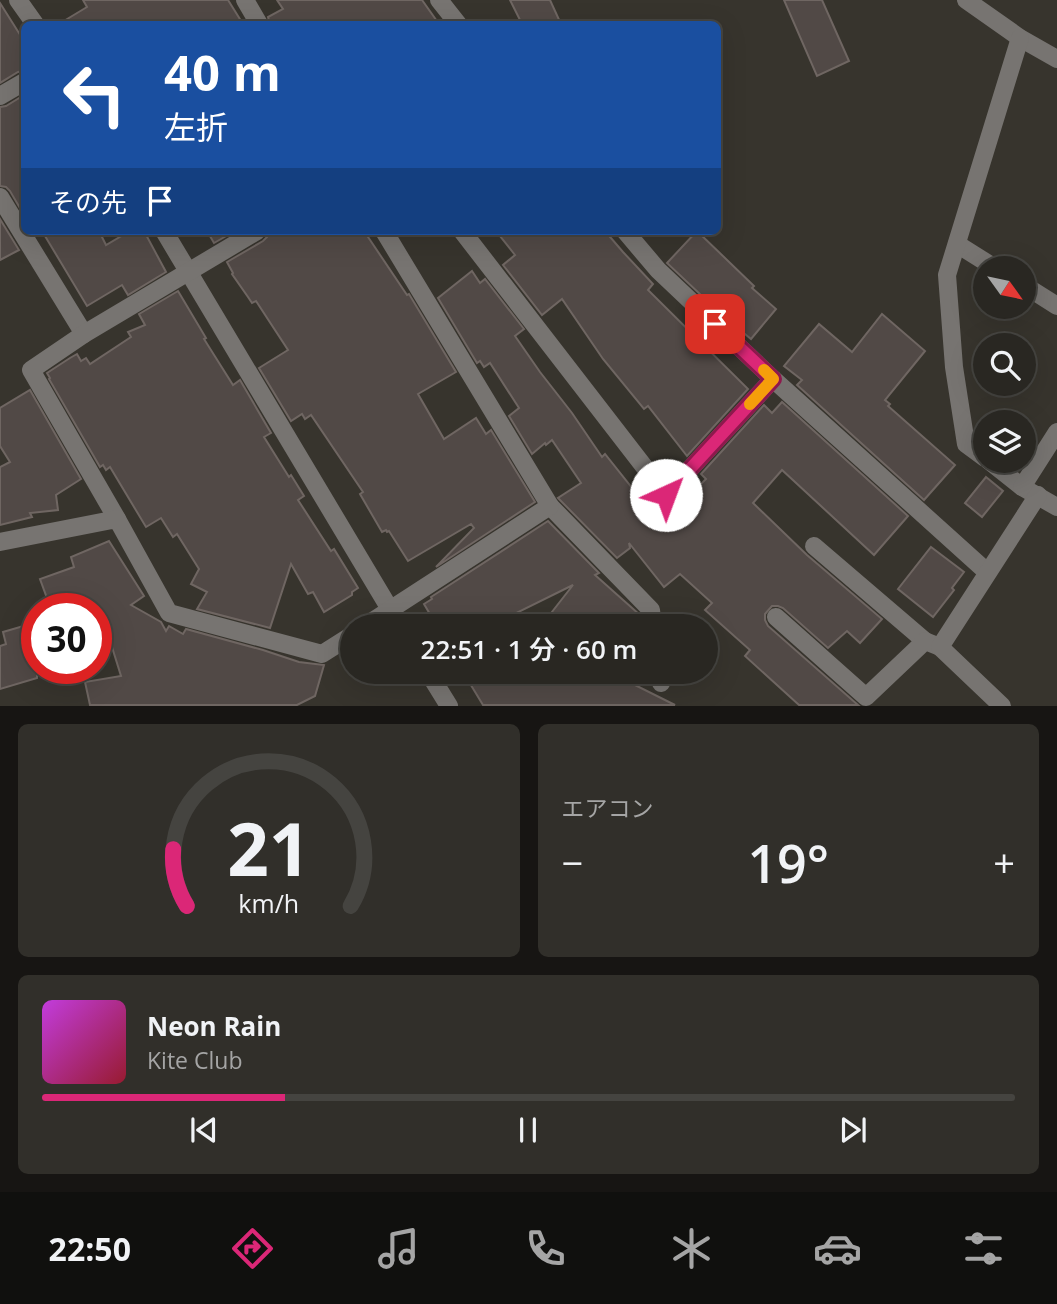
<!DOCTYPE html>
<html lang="ja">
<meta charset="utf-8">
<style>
:root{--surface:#292722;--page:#312f2a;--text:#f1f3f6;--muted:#a5a5a5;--line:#454440;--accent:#db2777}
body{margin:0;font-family:"Open Sans","Noto Sans JP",sans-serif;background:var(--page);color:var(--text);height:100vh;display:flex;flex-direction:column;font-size:26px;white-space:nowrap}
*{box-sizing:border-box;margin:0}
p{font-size:23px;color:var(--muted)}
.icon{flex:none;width:38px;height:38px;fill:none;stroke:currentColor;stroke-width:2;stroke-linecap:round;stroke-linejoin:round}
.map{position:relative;height:706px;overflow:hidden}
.sheet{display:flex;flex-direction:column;gap:18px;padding:18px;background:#171513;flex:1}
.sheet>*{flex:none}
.top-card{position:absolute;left:21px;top:21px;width:700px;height:214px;border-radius:10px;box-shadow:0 7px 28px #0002,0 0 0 2px var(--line);background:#1a4fa0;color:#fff;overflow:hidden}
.needle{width:46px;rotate:123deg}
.buttons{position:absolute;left:973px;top:256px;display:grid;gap:14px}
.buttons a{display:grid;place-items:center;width:63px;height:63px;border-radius:50%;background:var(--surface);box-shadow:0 7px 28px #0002,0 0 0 2px var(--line);font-size:35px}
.speed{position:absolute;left:21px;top:593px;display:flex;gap:14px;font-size:35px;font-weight:700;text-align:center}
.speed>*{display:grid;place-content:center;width:91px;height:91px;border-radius:50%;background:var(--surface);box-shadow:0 7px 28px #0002,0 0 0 2px var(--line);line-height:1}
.speed .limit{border:10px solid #d22;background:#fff;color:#111}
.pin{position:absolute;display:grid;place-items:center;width:60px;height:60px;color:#fff;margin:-30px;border-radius:14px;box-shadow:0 4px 10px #0006}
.me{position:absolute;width:77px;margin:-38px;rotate:43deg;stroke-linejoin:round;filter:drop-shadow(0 0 5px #0008)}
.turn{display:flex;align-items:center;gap:24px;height:147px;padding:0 28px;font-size:32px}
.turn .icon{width:91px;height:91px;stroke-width:2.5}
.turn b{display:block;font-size:49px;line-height:60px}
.then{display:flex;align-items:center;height:66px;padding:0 28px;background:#0003;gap:14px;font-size:26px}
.big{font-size:52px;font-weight:600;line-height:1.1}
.sheet .widget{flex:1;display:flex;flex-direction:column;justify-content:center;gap:10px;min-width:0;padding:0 24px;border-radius:10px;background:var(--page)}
.sheet .dial{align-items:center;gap:0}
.dial svg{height:182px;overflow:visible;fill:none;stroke:var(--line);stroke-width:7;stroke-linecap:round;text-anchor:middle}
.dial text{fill:var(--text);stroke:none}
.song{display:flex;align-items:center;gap:21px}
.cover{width:84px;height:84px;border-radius:10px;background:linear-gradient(135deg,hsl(290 70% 55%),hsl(350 70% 35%))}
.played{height:7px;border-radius:4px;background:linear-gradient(90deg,var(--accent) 25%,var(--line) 25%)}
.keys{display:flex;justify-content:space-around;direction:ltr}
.heat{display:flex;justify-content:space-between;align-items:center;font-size:38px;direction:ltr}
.sheet .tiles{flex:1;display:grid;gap:18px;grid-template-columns:1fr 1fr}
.widget:last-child{grid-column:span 2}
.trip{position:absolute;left:340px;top:614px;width:378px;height:70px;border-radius:35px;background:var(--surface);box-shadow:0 7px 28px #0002,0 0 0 2px var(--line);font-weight:600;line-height:70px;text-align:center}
.menu{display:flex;height:112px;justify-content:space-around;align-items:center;background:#10100e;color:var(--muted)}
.menu .icon{width:49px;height:49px}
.menu .current{color:var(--accent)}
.menu b{font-size:32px;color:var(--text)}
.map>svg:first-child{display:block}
.building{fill:#514946;stroke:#6f6662;stroke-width:2}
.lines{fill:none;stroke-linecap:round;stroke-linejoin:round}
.minor{stroke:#777471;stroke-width:18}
.route-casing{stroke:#8e194d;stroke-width:18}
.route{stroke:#db2777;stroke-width:12}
.slow{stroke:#f59e0b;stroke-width:12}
</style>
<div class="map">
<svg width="1057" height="706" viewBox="0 0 1057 706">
<rect width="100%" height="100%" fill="#37342d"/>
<g class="building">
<path d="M83,0H228L243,24H59L87,7Z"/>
<path d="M277,0H422L439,24H270L268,17L283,9Z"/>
<path d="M510,0H550L561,24H522Z"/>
<path d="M784,0H822L849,61L817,76Z"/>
<path d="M0,3L24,41V71L18,72L0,83Z"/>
<path d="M24,95V215L10,191L6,187L0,186V107L6,106Z"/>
<path d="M0,219L19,250L0,260Z"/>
<path d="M42,231H99L106,245L130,231H144L166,272L128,295L122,285L87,306Z"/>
<path d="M207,231H235L214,243Z"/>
<path d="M268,231H364L407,295L409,294L456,372L418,394L444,439L476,418L486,434L491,430L535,502L436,567L474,528L471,524L408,561L389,531L387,532L386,530L382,532L360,494L363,492L311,415L305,419L302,414L291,421L259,368L288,350L256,301L252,303L248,297L232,274L233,273L227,262L263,241L267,237Z"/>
<path d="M496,231H605L623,252L653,284L648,290L748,389L687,456L648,406L644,409L603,359L562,299L542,315L503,265L515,255Z"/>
<path d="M697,231L754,286L752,288L776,309L751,339L720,313L667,263Z"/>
<path d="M472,271L480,283L485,279L524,329L515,336L540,372L572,413L602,457L605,454L664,528L697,493L694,491L706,479L701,474L764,405L772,413L782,402L908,516L874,555L782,470L753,503L807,555L882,619L860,643L847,631L828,648L783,608L778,606H772L765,614V620L768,626L858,705H799L745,656L750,650L705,610L712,603L680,574L664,587L629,543L630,548L617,558L559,499L558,498L581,483L552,440L546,445L545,443L532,454L509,416L519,408L490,363L484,367L480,361L477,363L438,298Z"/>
<path d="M178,291L206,338L204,339L233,385L240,380L271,433L264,437L289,477L291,475L304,496L298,500L331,551L334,549L358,588L352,592V595L324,612L313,592L308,594L291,564L270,628L197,609L207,592L191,584L199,569L177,534L173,537L161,518L146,527L110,467L106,470L103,465L100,467L49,379L50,378L47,373L70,358L77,354L81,361L86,358L90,364L131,337L128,332L145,325L139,314Z"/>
<path d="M882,314L925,351L885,400L890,404L888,406L955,465L924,500L797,385L802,380L784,366L819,324L852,352Z"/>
<path d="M30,390L81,479L56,495L58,510L30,513L32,517L0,525V467L10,462L0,446V408Z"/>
<path d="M986,477L1003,491L982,517L965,503Z"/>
<path d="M548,521L599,573L595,575L640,615L642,626H541L573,585L490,626H437L424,604L432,599L431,597Z"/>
<path d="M109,541L144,596L131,605L161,622L166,631L169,626L183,634L186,629L263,650L299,662L324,665L315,696L297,705H90L85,682L121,676L102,615L98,617L96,609H51L40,579L74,567L71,557Z"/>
<path d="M931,547L964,572L952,588L954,590L933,617L898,589Z"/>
<path d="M37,622V678L0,689V646L6,644L3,632Z"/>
<path d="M463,672H609L675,705H483Z"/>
</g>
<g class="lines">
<g class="minor">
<path d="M18,0L35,24"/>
<path d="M245,0L259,24"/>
<path d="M439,0L458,24"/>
<path d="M966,0L1020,38L1057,59"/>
<path d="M0,96L24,82"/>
<path d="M0,197L84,334"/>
<path d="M164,231L400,626"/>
<path d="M462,231L666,495L773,379"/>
<path d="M625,231L658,270L773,379L987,572"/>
<path d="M957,244L995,268"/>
<path d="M1024,285L1057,306"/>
<path d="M985,458L966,444L954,367L947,275L1020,38"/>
<path d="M988,460L1022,487L1057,507"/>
<path d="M1022,487L1057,432"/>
<path d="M550,506L651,610L653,626"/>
<path d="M117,519L31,370L84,334L257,231"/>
<path d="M0,542L117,519L169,613L322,654L352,635"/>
<path d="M814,546L925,641"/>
<path d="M776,617L866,697L925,641L940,647"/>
<path d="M365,626L550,506L384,231"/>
<path d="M428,672L449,706"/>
<path d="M660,672L661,683"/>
<path d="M1002,706L940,647L1038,495"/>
</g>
</g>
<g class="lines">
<defs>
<path id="route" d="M666,495L773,379L715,324"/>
</defs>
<use href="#route" class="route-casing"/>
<use href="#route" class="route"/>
<path class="slow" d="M750,404L773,379L764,370"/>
</g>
</svg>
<div class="buttons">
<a><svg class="needle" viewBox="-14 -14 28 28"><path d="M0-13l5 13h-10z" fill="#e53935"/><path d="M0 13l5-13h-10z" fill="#a5a5a5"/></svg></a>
<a><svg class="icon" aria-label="search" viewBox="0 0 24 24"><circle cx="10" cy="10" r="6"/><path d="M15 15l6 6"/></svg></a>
<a><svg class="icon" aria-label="layers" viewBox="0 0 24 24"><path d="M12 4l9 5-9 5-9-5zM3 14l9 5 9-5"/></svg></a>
</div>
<div class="speed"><div class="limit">30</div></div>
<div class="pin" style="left:715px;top:324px;background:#d93025"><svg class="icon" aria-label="arrive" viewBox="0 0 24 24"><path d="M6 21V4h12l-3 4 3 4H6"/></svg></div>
<svg class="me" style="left:666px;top:495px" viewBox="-20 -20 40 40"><circle r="19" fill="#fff"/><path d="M0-13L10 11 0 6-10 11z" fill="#db2777"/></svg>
<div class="trip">22:51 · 1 分 · 60 m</div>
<div class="top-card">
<div class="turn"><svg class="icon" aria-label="left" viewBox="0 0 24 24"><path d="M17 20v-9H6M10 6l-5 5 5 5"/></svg><div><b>40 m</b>左折</div></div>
<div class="then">その先<svg class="icon" aria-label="arrive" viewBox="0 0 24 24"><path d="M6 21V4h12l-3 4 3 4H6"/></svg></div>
</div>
</div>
<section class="sheet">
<div class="tiles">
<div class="widget dial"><svg viewBox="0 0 100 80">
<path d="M14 69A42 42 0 1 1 86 69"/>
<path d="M14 69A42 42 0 0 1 8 44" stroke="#db2777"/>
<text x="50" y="56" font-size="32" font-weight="700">21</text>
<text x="50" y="72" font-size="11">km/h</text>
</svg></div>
<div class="widget"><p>エアコン</p>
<div class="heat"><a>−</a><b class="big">19°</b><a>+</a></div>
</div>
<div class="widget">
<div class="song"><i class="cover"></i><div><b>Neon Rain</b><p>Kite Club</p></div></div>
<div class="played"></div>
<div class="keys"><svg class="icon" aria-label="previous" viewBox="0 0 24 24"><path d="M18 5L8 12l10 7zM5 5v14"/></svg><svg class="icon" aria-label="pause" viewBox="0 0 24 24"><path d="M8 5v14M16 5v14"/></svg><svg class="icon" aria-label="next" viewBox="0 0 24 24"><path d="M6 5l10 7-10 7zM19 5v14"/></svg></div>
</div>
</div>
</section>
<nav class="menu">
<b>22:50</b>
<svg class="icon current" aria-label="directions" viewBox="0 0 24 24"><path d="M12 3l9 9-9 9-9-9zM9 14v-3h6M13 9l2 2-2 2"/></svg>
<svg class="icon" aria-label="music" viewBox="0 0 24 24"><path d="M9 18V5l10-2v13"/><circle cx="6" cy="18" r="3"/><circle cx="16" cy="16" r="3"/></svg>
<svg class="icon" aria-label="phone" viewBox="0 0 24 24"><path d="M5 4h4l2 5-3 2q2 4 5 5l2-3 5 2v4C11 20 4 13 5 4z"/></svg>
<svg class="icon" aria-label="climate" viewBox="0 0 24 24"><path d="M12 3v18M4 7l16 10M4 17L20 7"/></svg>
<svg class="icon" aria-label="car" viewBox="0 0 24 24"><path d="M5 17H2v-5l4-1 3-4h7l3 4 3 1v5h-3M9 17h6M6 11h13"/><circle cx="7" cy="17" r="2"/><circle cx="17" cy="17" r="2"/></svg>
<svg class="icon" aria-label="filters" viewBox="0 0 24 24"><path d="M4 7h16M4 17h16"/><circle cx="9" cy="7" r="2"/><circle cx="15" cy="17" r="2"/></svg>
</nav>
